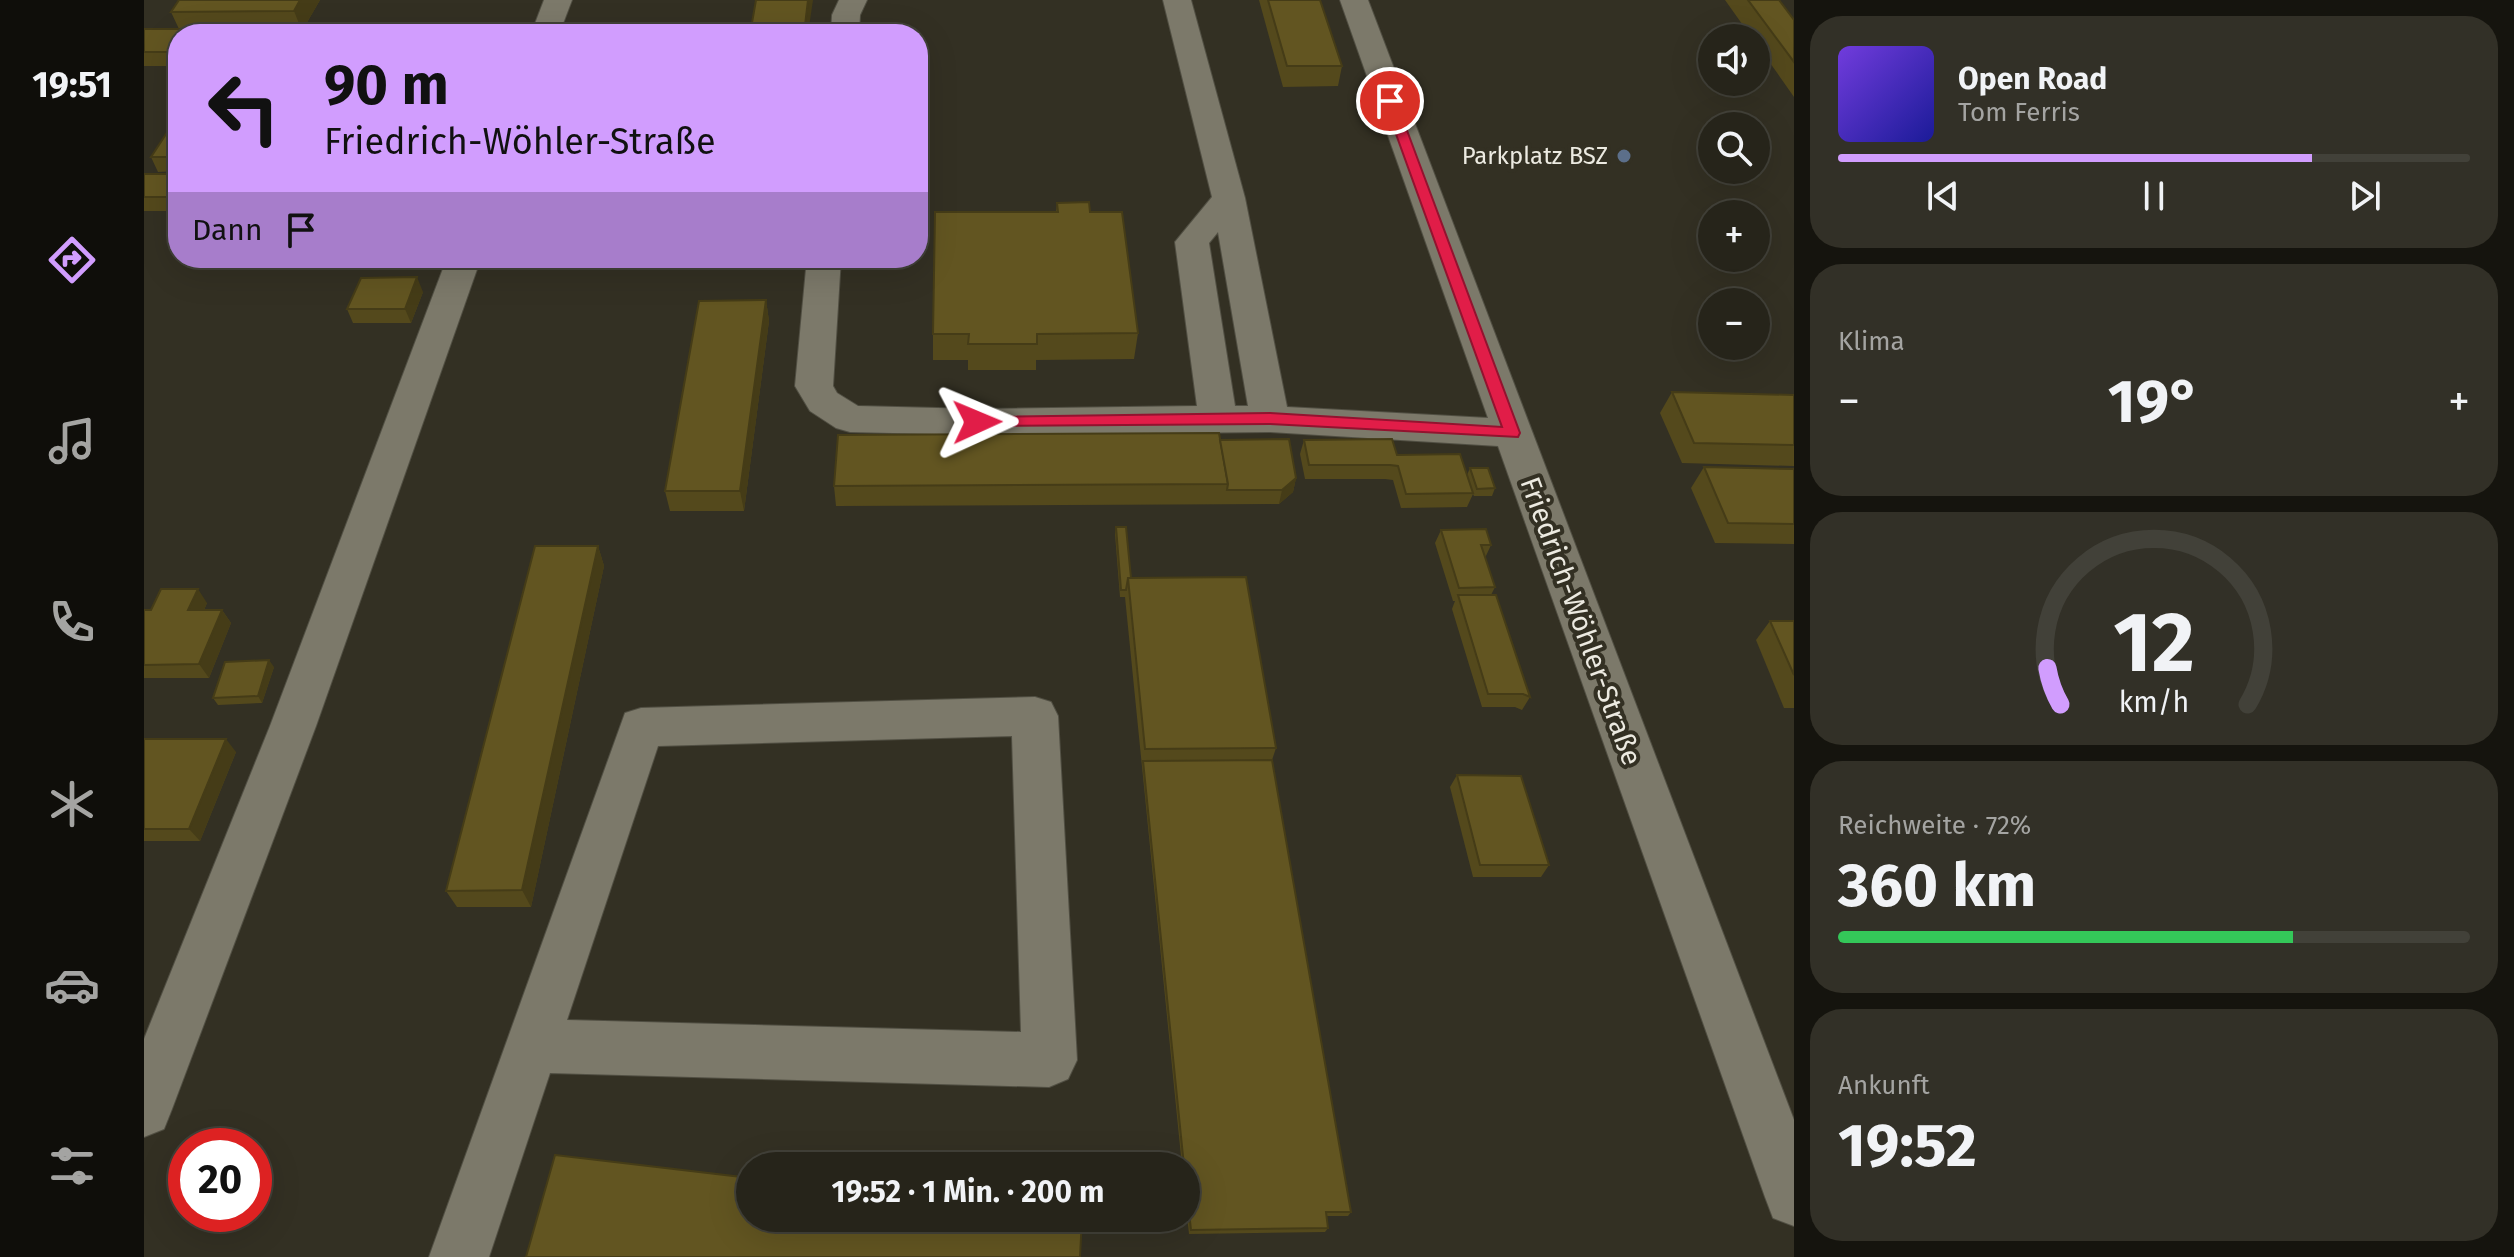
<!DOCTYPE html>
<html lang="de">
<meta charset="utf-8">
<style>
:root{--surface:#26241a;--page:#323027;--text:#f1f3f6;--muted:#a4a4a2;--line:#424139;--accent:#d19dfe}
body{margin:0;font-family:"Fira Sans",sans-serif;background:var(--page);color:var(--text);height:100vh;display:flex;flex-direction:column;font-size:30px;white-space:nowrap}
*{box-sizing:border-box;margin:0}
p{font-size:26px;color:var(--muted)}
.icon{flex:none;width:44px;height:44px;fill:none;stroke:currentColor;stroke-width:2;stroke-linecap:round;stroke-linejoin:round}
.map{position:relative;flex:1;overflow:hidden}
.panel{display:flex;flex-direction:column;gap:16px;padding:16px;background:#15140e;width:720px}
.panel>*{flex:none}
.hud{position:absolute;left:24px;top:24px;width:760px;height:244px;border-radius:32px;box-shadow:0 8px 32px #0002,0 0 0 2px var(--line);background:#d19dfe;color:#111;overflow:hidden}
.tools{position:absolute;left:1554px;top:24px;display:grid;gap:16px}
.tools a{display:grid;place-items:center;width:72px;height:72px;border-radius:50%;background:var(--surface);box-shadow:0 8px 32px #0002,0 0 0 2px var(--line);font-size:40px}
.speed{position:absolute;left:24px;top:1128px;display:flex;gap:16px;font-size:40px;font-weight:700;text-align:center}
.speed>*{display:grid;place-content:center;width:104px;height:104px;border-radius:50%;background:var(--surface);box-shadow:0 8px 32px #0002,0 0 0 2px var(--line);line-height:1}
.speed .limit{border:12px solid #d22;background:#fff;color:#111}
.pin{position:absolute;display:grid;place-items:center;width:68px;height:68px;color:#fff;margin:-34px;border:4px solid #fff;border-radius:50%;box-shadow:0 2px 8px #0007}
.me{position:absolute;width:88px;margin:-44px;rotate:89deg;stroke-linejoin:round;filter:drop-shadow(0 0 6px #0008)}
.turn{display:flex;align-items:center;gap:28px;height:168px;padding:0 24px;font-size:36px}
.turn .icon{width:104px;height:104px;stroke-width:2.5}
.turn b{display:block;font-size:56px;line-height:68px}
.then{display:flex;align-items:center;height:76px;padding:0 24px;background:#0003;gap:16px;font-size:30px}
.big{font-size:60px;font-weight:700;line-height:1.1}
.panel .card{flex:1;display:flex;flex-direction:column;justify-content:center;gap:12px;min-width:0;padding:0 28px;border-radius:32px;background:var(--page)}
.panel .dial{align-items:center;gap:0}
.dial svg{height:208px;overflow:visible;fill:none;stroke:var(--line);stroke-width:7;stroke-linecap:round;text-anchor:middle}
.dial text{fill:var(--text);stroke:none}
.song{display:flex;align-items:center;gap:24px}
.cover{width:96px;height:96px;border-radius:12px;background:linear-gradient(135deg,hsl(260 70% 55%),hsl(240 70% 35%))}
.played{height:8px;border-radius:4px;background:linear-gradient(90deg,var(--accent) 75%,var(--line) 75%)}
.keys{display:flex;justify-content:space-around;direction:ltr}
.heat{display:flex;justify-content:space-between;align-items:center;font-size:44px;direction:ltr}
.charge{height:12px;border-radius:6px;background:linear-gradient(90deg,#34c759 72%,var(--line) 0)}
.trip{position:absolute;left:592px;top:1152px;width:464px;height:80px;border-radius:40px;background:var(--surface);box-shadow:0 8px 32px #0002,0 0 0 2px var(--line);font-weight:700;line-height:80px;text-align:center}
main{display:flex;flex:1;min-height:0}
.menu{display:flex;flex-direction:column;width:144px;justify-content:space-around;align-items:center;background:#0f0e0a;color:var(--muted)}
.menu .icon{width:56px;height:56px}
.menu .on{color:var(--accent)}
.menu b{font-size:36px;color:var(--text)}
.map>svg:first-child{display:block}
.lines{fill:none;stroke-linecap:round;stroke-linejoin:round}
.minor-casing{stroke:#514f43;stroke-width:2}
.minor{fill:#7c796a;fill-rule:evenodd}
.wall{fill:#54491c}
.shaded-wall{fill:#453c17}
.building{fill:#625521;stroke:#453c17;stroke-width:2}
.route{fill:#e11d48;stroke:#92132f;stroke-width:2}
.service-dot{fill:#5c6f8a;stroke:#333023;stroke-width:3}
.labels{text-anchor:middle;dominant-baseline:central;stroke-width:8;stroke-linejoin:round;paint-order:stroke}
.far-poi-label{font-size:24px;fill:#eceae1;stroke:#333023;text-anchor:end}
.street-label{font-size:28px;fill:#eceae1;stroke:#333023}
</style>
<main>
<nav class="menu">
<b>19:51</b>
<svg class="icon on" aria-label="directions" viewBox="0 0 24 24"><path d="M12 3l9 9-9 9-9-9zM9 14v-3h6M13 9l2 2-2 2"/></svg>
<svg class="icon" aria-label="music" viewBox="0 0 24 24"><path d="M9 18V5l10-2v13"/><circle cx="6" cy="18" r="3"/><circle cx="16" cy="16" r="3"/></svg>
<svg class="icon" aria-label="phone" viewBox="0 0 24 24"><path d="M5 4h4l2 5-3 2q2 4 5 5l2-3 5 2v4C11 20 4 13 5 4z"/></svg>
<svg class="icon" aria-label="climate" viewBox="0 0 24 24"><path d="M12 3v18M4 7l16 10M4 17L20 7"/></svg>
<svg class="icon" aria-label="car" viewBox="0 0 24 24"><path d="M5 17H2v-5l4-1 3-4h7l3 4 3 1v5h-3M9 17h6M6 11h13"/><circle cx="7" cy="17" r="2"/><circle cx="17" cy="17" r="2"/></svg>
<svg class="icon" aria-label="filters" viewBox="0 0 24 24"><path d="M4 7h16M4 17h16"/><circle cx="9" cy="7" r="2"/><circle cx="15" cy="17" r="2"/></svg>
</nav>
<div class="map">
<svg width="1650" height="1257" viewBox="0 0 1650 1257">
<rect width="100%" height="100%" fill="#333023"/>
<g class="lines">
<defs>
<g id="minor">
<path d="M400,0H428L415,34H387Z"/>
<path d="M695,0H723L716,15L715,34H687L688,15Z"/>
<path d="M1019,0H1047L1101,198L1143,407L1344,418L1196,0H1224L1650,1120V1226L1629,1218L1621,1197L1354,446L1126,432L833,435L706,432L692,428L666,411L651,386L663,258H697L689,386L693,393L714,406L833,409L1053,406L1031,242L1068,197ZM1074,232L1104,406H1091L1065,243Z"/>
<path d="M303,258H337L172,726L28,1109L20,1129L0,1137V1039L126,726Z"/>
<path d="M891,697L907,702L914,716L933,1060L924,1079L905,1087L406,1073L345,1257H285L481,713L497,708ZM868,736L877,1032L423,1020L514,746Z"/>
</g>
</defs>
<use href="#minor" class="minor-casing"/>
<use href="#minor" class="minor"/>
</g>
<g class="wall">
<path d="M35,0H176L158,31H115L116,34H34V66H0V29H35L27,12Z"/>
<path d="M1115,0H1176L1198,66L1194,86L1139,87Z"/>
<path d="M1581,0H1635L1650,20V97L1612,43V38H1608Z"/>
<path d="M34,125V171L14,172L7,157Z"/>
<rect x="0" y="174" width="34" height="37"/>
<path d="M913,203L946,212L994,333L990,359L892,360V370H824V360H789V334L912,212Z"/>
<path d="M119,258L113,268L98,269L94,261Z"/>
<path d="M279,292L267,323H209L203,309Z"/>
<path d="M622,300L625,321L600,511H526L521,491Z"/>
<path d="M1528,392L1650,395V466L1538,463L1516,413Z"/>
<path d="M1076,440L1152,478L1149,492L1135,504L692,506L690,486Z"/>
<path d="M1160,440L1253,455L1323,475L1326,468L1351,488L1348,496H1330L1329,494L1323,507L1257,508L1249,480L1241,479H1161L1156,454Z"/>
<path d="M1560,467L1650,469V544L1571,543L1547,488Z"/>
<path d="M972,527L987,578L1132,748L1128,760L1207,1212L1204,1216H1182L1184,1228L1181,1232L1045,1234L1042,1207V1166H1038L981,597H976L971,534Z"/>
<path d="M1297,530L1347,545L1341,558L1351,587L1347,595L1386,697L1378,710L1371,707H1338L1308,609L1311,601H1309L1291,543Z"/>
<path d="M454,546L460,566L387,907H313L302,891Z"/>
<path d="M63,603L60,610H78L87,623L65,678H0V610Z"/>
<path d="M1626,621H1650V708H1640L1612,640Z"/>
<path d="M130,667L118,703L74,705L69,698Z"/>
<path d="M0,739L92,752L56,841H0Z"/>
<path d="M1313,775L1405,865L1397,877H1329L1306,787Z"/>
</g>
<g class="shaded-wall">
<path d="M156,0H176L158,31L150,11Z"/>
<path d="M664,0H669L664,34H660Z"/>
<path d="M372,24L375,34H368Z"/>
<path d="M111,258H119L113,268L109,261Z"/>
<path d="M273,277L279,292L267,323L261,309Z"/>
<path d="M622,300L625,321L600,511L596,491Z"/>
<path d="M1152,478L1149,492L1135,504L1138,490Z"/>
<path d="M454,546L460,566L387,907L378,890Z"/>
<path d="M54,589L63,603L54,624L44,610Z"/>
<path d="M78,610L87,623L65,678L55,664Z"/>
<path d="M125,660L130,667L118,703L114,696Z"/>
<path d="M82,739L92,752L56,841L45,829Z"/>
</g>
<g class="building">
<path d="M35,0H156L150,11L27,12Z"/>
<path d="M612,0H664L660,34H606Z"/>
<path d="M1124,0H1176L1198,66H1143Z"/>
<path d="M1604,0H1635L1650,20V62Z"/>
<path d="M284,24H372L368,34H279Z"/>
<path d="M0,29H114L111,34H34V52H0Z"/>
<path d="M28,125H34V157H7Z"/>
<rect x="0" y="174" width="34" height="23"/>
<path d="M945,202L946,212H978L994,333L893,334V344H824L825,334H789L791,212H914L913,203Z"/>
<path d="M96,258H111L109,261H94Z"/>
<path d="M273,277L261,309H203L217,278Z"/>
<path d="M622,300L596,491H521L555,301Z"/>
<path d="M1528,392L1650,395V445L1550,443Z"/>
<path d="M1075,433L1084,484L690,486L694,435Z"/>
<path d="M1145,439L1152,478L1138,490H1083L1084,484L1076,440Z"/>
<path d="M1248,439L1253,455L1316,454L1329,493L1262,494L1254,466L1246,465H1165L1160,440Z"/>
<path d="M1560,467L1650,469V524L1584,523Z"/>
<path d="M1326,468H1344L1351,488L1333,489Z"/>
<path d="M972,527H982L987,578H984L982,590H977Z"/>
<path d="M1342,529L1347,545H1337L1351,587L1315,588L1297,530Z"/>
<path d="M391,546H454L378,890L302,891Z"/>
<path d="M1102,577L1132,748L1001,749L984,578Z"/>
<path d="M17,589H54L44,610H78L55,664L0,665V610H7Z"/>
<path d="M1314,595H1352L1386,697L1379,694H1344Z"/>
<path d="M1626,621H1650V675Z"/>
<path d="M125,660L114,696L69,698L81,662Z"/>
<path d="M0,739H82L45,829H0Z"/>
<path d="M1128,760L1207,1212H1182L1184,1228L1047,1230L1042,1184V1166H1040L999,761Z"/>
<path d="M1313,775L1377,776L1405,865H1336Z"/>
<path d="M411,1155L606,1178V1218H938L936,1257H382Z"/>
</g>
<path class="route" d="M1242,99L1252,101L1376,433L1374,437L1126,424L827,426V418L833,417L1126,413L1358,427L1240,101Z"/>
<circle class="service-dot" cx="1480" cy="156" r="8"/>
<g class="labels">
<g class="far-poi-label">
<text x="1464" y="156">Parkplatz BSZ</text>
</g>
<g class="street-label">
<text transform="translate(1437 621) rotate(70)">Friedrich-Wöhler-Straße</text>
</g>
</g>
</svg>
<div class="tools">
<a><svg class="icon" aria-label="sound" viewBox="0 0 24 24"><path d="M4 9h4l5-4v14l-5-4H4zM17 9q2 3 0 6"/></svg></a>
<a><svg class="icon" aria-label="search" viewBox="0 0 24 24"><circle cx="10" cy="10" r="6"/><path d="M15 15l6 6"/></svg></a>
<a>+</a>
<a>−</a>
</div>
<div class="speed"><div class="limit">20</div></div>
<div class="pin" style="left:1246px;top:101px;background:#d93025"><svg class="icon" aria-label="arrive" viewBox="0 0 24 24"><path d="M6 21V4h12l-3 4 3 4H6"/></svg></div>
<svg class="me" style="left:833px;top:422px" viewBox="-20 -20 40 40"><path d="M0-17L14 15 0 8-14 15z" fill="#e11d48" stroke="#fff" stroke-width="4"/></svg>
<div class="trip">19:52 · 1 Min. · 200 m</div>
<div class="hud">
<div class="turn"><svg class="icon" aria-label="left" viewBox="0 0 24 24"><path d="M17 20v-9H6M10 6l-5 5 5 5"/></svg><div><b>90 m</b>Friedrich-Wöhler-Straße</div></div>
<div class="then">Dann<svg class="icon" aria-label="arrive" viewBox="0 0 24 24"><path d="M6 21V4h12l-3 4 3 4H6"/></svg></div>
</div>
</div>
<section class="panel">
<div class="card">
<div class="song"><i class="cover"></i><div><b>Open Road</b><p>Tom Ferris</p></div></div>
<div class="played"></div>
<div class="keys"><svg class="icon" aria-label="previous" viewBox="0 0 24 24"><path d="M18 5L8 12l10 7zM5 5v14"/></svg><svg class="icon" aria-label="pause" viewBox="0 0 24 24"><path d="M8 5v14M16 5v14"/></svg><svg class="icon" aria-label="next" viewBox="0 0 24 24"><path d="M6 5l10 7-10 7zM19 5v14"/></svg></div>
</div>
<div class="card"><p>Klima</p>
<div class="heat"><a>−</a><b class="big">19°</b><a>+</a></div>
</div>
<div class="card dial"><svg viewBox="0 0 100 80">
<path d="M14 69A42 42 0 1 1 86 69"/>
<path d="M14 69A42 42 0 0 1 9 55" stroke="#d19dfe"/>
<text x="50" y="56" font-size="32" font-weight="700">12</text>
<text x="50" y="72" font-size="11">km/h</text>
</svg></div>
<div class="card"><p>Reichweite · 72%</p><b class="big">360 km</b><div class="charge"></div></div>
<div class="card"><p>Ankunft</p><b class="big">19:52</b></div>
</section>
</main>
